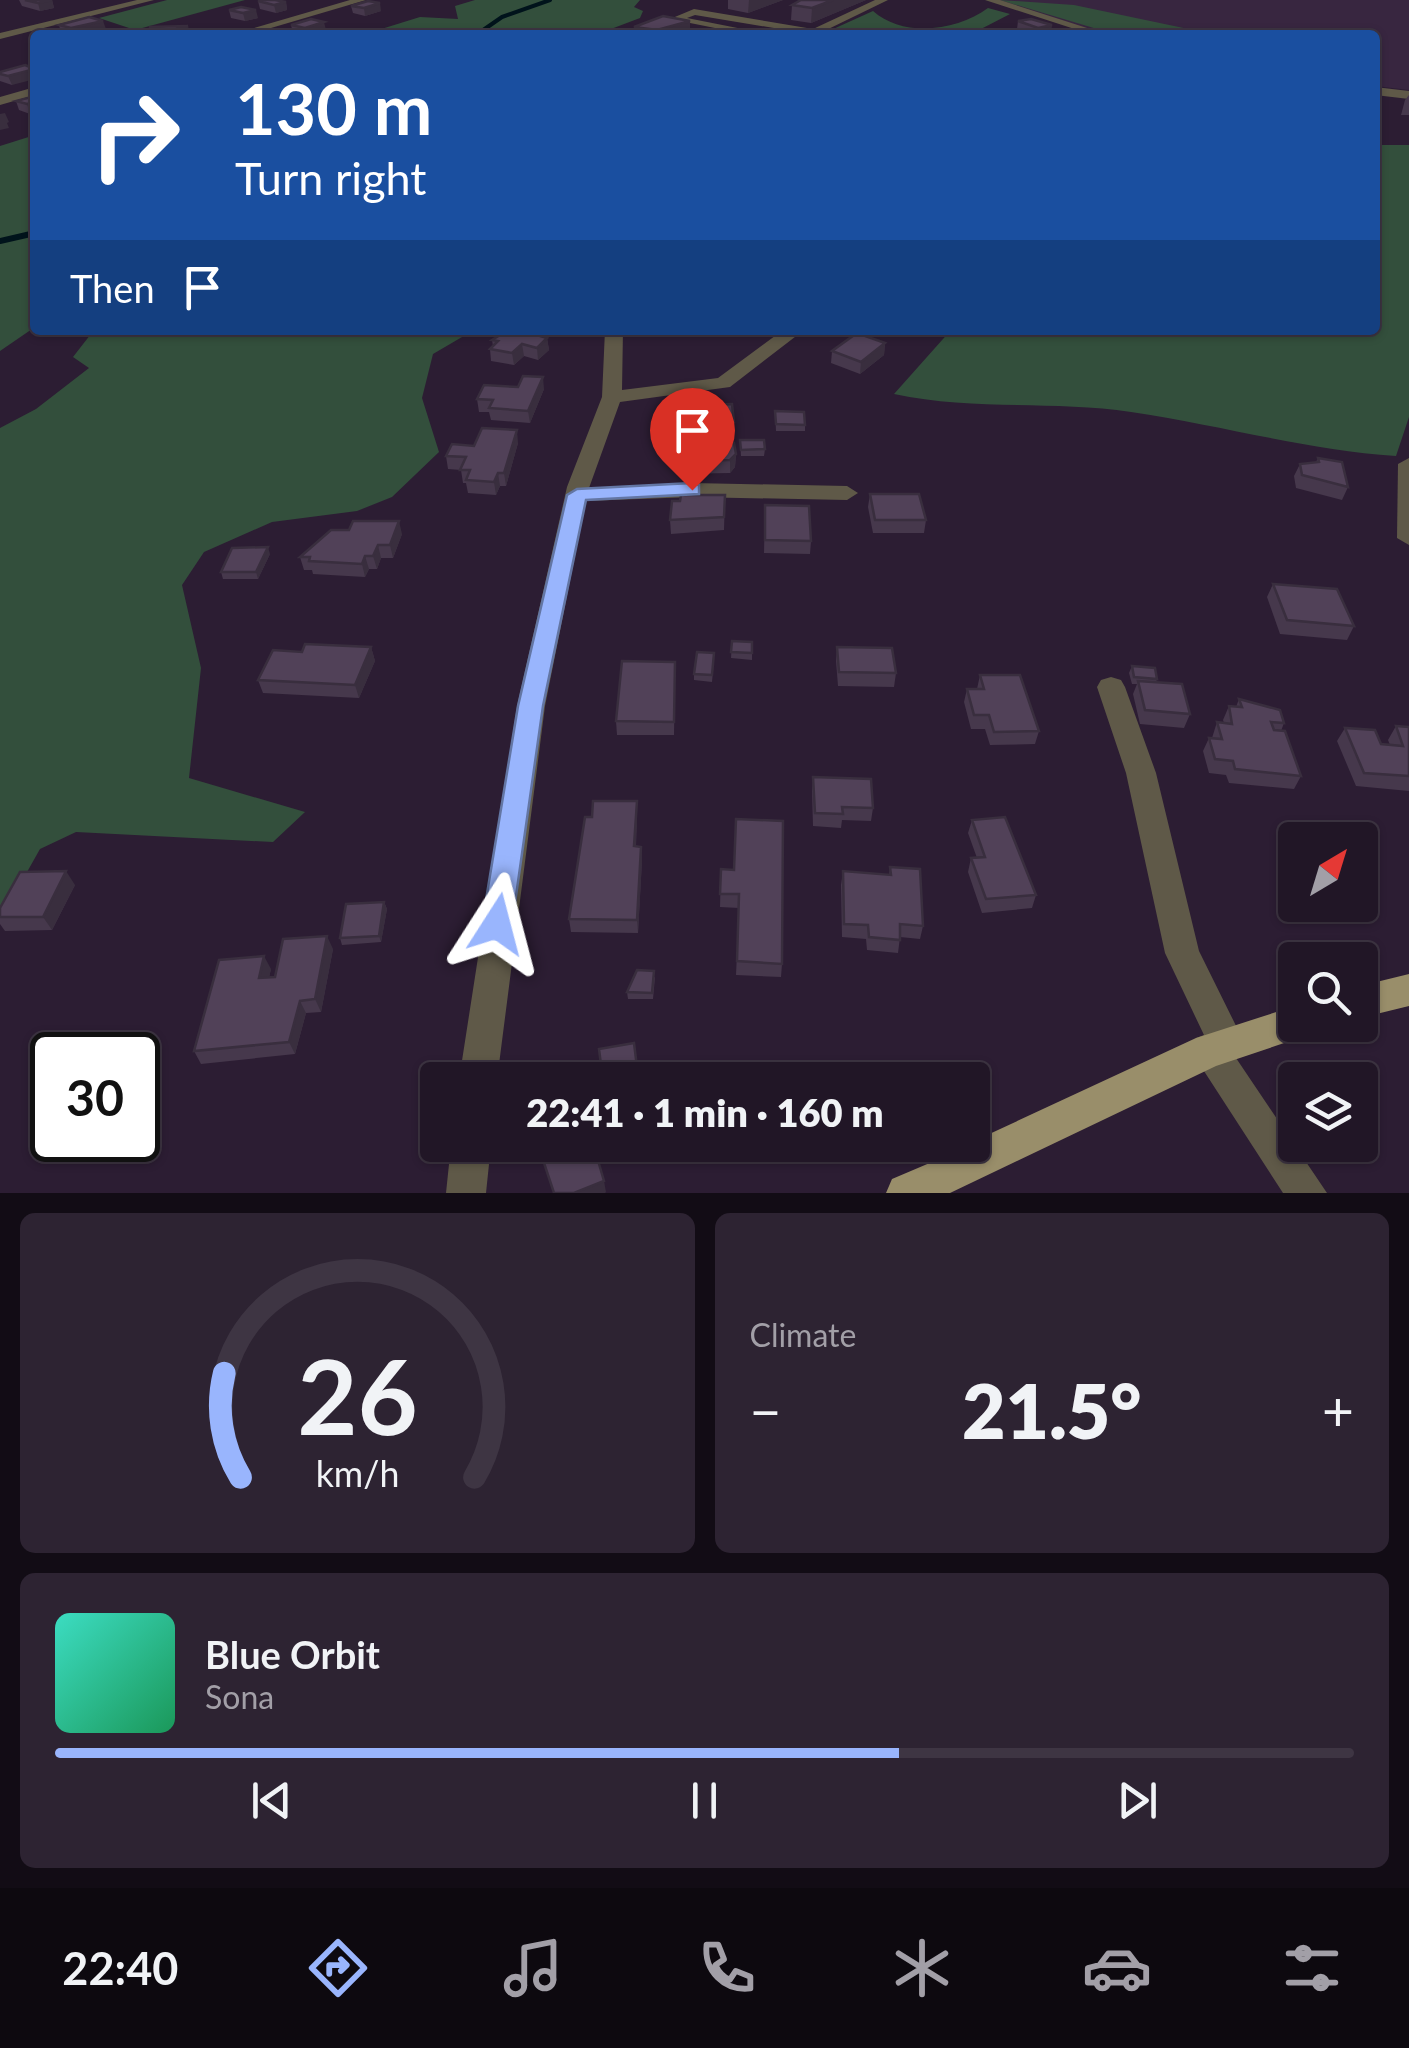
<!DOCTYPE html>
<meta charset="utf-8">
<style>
:root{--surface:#211626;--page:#2d2332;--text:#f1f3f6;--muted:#a29fa7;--line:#3e3543;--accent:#99b5fd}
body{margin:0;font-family:Lato,sans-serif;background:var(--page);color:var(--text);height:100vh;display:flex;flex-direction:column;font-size:38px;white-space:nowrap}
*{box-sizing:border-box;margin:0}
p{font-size:32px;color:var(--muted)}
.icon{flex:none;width:55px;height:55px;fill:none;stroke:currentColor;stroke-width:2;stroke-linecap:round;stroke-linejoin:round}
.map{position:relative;height:1193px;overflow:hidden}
.drawer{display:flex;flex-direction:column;gap:20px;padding:20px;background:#120c15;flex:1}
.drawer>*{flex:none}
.hud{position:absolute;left:30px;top:30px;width:1350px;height:305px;border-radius:10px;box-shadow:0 2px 8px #0004,0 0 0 2px var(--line);background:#1a4fa0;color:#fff;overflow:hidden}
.needle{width:65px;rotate:38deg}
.buttons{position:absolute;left:1278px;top:822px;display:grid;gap:20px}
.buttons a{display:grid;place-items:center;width:100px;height:100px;border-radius:10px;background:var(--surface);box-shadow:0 2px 8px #0004,0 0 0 2px var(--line);font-size:50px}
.speed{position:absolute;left:30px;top:1032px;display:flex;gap:20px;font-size:50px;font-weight:700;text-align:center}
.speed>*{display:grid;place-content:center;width:130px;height:130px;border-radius:50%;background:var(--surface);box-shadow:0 2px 8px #0004,0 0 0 2px var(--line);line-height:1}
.speed .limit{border:5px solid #111;border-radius:15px;background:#fff;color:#111}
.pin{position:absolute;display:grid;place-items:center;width:85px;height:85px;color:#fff;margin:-102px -42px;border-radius:50% 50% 50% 0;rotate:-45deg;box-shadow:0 0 10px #0007}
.pin .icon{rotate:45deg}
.me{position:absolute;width:110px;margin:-55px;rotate:9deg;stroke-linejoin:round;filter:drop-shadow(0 0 8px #0008)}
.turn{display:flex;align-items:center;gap:35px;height:210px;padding:0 40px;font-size:45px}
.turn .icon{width:130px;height:130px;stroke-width:2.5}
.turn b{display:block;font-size:70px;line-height:85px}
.then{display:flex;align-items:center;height:95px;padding:0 40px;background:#0003;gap:20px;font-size:38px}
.big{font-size:75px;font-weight:800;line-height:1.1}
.drawer .tile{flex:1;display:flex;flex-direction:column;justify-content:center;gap:15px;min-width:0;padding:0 35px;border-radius:15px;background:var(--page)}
.drawer .dial{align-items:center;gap:0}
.dial svg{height:260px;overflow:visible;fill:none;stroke:var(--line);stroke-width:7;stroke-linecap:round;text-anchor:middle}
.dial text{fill:var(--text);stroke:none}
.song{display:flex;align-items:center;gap:30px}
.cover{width:120px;height:120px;border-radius:15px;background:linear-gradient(135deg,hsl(170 70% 55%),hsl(150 70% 35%))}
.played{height:10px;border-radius:5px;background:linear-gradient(90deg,var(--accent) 65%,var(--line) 65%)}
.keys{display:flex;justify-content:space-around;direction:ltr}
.heat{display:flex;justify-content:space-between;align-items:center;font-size:55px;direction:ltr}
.drawer .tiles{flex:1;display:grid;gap:20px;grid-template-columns:1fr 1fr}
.tile:last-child{grid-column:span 2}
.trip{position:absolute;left:420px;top:1062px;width:570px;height:100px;border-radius:10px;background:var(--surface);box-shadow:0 2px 8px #0004,0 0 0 2px var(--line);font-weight:800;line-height:100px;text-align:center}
.dock{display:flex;height:160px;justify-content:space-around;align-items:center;background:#0d090f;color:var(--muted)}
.dock .icon{width:70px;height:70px}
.dock .selected{color:var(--accent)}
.dock b{font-size:45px;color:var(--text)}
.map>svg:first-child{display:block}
.built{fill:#382640}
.green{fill:#334f3c}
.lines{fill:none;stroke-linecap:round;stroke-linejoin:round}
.stream-far1{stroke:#00131b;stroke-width:4}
.stream{stroke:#00131b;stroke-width:6}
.minor{fill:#5f5948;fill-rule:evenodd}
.major{fill:#998e6a;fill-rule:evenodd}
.wall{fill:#46384c}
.shaded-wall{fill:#392e3e}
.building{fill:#514158;stroke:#392e3e;stroke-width:2.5}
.route{fill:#99b5fd;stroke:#6376a4;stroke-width:2.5}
</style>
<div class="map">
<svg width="1409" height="1193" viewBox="0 0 1409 1193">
<rect width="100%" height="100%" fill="#2c1d33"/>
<path class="built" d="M991,0H1409V90L1375,86V35H1109Z"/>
<g class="green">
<path d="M167,0H245L135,30L99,18Z"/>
<path d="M475,0H640L634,7L643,11L640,18L611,29L620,35H362L420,17L458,19L455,6Z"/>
<path d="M1000,0L1074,5L1217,35H1117Z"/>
<path d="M988,8L1010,14L981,29L992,35H820L873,11C903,38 957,31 988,8Z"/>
<path d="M35,135V327L0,351V146Z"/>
<path d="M1375,145H1409V417L1396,456C1306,450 1220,425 1131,412C1052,400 972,411 894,394L951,330H1375Z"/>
<path d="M94,330H474L433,354L422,398L439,452L392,497L357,511L272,522L204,552L182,585L201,668L189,778L305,812L273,842L76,832L40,849L0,920V428L36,409L89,368L73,357Z"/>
</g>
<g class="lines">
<path class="stream-far1" d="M476,35L502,17L550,0"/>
<path class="stream" d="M0,241L35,233"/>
<g class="minor">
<path d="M137,0H154L0,39V33Z"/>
<path d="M350,0H366L247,35H230Z"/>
<path d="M875,0H888L816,35L695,15L687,18L773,35H750L670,19L694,9L813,29Z"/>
<path d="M985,0H1000L1109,35H1093Z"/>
<path d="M35,87V95L0,105V97Z"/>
<path d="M1375,87L1409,91V99L1375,95Z"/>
<path d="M605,330H623L622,390L718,378L783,330H804L730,387L620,402L589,488L692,483L847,486L858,493L847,500L692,497L586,501L545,706L497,1080H459L517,706L567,487L602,397Z"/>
<path d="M1409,458V545L1397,538L1398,464Z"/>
<path d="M1111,677L1121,680L1125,687L1156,773L1199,951L1245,1044L1236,1058L1327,1193H1283L1191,1051L1196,1038L1204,1035L1165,953L1126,773L1097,687L1101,680Z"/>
<path d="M451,1145H491L486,1193H446Z"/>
</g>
<g class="major">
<path d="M1409,974V1006L1360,1018V986Z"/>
<path d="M1295,1006V1025H1312L1308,1035L1216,1066L950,1193H886L892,1179L972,1145V1142L1196,1038Z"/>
</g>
</g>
<g class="wall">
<path d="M19,0H52L54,8L40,11L22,6Z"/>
<path d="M728,0H783L748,13L728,9Z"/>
<path d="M866,0L811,23L791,20L792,5Z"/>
<path d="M258,1L286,2L287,10L276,13L260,9Z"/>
<path d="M351,6L381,11L365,16L353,13Z"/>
<path d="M229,10L258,18L245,21L231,18Z"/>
<path d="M1018,21L1052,25L1050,33L1034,35L1017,29Z"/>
<path d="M59,25L106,29L78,35H70L61,33Z"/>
<path d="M291,25L326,30L309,35H303L293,33Z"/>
<path d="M149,27L190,34L152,35Z"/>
<path d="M634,27L690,29L667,35H634Z"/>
<path d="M25,65L12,85L0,81V72Z"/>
<path d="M1409,95V115H1401L1405,100Z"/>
<path d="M35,96L30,114L19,110L16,101Z"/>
<path d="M694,330H718L710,336Z"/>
<path d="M547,338L549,350L538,360L524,356L514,365L491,361L490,349L493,346L492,340Z"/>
<path d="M885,343L884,355L860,374L831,363L832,351Z"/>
<path d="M544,389L530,423L491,420L489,412H479L477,399Z"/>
<path d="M675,409L734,422V434L676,435Z"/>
<path d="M775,411L805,425V431H776Z"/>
<path d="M740,440L765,449L764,456H741Z"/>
<path d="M518,443L506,486H500L496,495L468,493L466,483H463L461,470L448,469L446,456L474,446Z"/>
<path d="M677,444L736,454L735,467L730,473L678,474Z"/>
<path d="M1318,458L1348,487L1342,500L1296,488L1294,476L1300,464L1316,462Z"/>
<path d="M870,494L926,520L924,533H873L868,507Z"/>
<path d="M725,495L724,530L671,534L670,520L680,501Z"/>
<path d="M765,505L811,541L810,554L764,553Z"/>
<path d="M402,534L393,558H381L377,569H369L365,577L313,574L312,570H304L300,557Z"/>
<path d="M270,554L258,579H223L221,572Z"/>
<path d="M1273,584L1354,626L1347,640L1280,634L1267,597Z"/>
<path d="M732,641L752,642V660L731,658Z"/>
<path d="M371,647L375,661L359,698L263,693L258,680L302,652Z"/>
<path d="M837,647L896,673L894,687L838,686L836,661Z"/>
<path d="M714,660L712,682L694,680V674Z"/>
<path d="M675,662L674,735H617L616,721Z"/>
<path d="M1132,666L1157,679L1156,682L1190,714L1184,728L1140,724L1133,694L1137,684H1132L1129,673Z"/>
<path d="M980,675L1039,731L1035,744L990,745L985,729H971L964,702L967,689H977Z"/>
<path d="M1239,699L1284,723L1281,731L1301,776L1294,789L1229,783L1226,775L1209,773L1203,751L1209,738H1212L1217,722L1224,723L1223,720L1229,706L1236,707Z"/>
<path d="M1396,726L1409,727V791L1356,786L1337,741L1345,728L1381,744L1390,745L1388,740Z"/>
<path d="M813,777L873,808L871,821L842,820L841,828L813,826L812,791Z"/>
<path d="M637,815L636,846L641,847L642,860L638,933L571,932L569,919Z"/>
<path d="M972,820L1036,895L1032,908L982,913L968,872L971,858H977L968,833Z"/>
<path d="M890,867L923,926L920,939L900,937L898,953L867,950L866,939L842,937L841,885L843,871L889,875Z"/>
<path d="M721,869L734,870L782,964L781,977L736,975L739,908L720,907Z"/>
<path d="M75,885L52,930L5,931L0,924V908Z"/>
<path d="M384,902L387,909L381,942L342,945L340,938Z"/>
<path d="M333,949L321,1012L306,1013L295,1054L201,1064L194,1051L271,969L269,977H275Z"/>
<path d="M655,977L653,999H628L627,992Z"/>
<path d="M599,1049L637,1067L638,1073L603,1079Z"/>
</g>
<g class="shaded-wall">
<path d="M52,0L54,8L40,11L38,3Z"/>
<path d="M749,0H783L748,13Z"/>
<path d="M833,0H866L811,23L812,8Z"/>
<path d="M286,2L287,10L276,13L274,5Z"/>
<path d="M380,3L381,11L365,16L364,8Z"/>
<path d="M256,10L258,18L245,21L243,13Z"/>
<path d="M103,21L106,29L78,35H74L71,28Z"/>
<path d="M690,21V29L667,35H658L657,30Z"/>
<path d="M324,22L326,30L306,35L305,28Z"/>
<path d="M1052,25L1050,33L1037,35L1038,28Z"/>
<path d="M188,26L190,34L167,35L166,32Z"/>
<path d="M35,69V79L12,85L8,76Z"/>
<path d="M35,102V112L30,114L27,104Z"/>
<path d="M5,113L9,122L7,123L9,128L0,130V114Z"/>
<path d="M547,338L549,350L538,360L537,348Z"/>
<path d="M885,343L884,355L860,374L861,362Z"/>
<path d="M522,344L524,356L514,365L512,353Z"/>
<path d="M543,377L544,389L530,423L528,411Z"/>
<path d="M517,430L518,443L506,486L504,473Z"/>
<path d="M736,454L735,467L730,473V460Z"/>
<path d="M498,473L500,486L496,495L494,482Z"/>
<path d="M399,521L402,534L393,558L390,545Z"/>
<path d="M378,545L381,558L377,569L373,556Z"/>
<path d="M268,547L270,554L258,579L256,572Z"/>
<path d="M365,556L369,569L365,577L362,564Z"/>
<path d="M371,647L375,661L359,698L355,685Z"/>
<path d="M637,801V815L635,860L634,846Z"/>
<path d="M641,847L642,860L638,933L637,920Z"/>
<path d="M66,871L75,885L52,930L43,917Z"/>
<path d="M384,902L387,909L381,942L379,936Z"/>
<path d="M327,936L333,949L321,1012L315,999Z"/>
<path d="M264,956L271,969L266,991L259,978Z"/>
<path d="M300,1001L306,1013L295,1054L289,1042Z"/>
<path d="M608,1145H626L627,1150L597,1162L595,1150Z"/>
<path d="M604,1181L606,1192L605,1193H574Z"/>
</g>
<g class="building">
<path d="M25,0H52L38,3Z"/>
<path d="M264,0H275L286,2L274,5L258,1Z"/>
<path d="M801,0H833L812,8L792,5Z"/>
<path d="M368,1L380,3L364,8L351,6Z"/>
<path d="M241,7L256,10L243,13L229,10Z"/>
<path d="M663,16L690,21L657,30L634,27Z"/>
<path d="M89,17L103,21L71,28L59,25Z"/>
<path d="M311,19L324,22L305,28L291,25Z"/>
<path d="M1031,19L1052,25L1038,28L1018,21Z"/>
<path d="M188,26L166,32L149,27Z"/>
<path d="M25,65L35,69L8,76L0,74V72Z"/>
<path d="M35,96V102L27,104L16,101Z"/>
<path d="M508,330H520L547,338L537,348L522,344L512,353L490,349L498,341L492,340Z"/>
<path d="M857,333L885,343L861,362L832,351Z"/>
<path d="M523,376L543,377L528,411L489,408L493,400L477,399L484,385L518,387Z"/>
<path d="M732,404L734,422L676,423L675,409H683V405Z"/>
<path d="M775,411L804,412L805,425L776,424Z"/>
<path d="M482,428L517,430L504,473H498L494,482L466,480L470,470H460L466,457L446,456L452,444L474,446Z"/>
<path d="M740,440H764L765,449L741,450Z"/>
<path d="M734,443L736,454L730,460L677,461V444Z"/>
<path d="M1318,458L1342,462L1348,487L1302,475L1300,464L1319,462Z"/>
<path d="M870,494H919L926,520H875Z"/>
<path d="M681,495H725L724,517L670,520L672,501H680Z"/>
<path d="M765,505L809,506L811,541L765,540Z"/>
<path d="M353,521H399L390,545H378L373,556H365L362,564L309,561L310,557H300L331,530H349Z"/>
<path d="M268,547L256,572H221L232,548Z"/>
<path d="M1273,584L1337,589L1354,626L1287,620Z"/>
<path d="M732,641L752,642V653L731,652Z"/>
<path d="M305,644L371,647L355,685L258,680L273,650L302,652Z"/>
<path d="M837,647L892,648L896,673L839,672Z"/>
<path d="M697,652L714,653L712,675L694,674Z"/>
<path d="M622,661L675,662L674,722L616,721Z"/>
<path d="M1132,666L1155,668L1157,679L1134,677Z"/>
<path d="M980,675H1020L1039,731L994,732L989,715H974L967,689H984Z"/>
<path d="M1138,681L1182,684L1190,714L1145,710Z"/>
<path d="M1239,699L1280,710L1284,723L1271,722L1274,730L1285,731L1301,776L1235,769L1233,761L1215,759L1209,738L1222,739L1217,722L1232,724L1229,706L1242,707Z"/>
<path d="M1396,726L1409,727V776L1364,773L1345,728L1375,730L1381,744L1403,746Z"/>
<path d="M813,777L871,779L873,808L842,807L843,814L815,813Z"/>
<path d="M593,801H637L634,846L641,847L637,920L569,919L585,817H592Z"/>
<path d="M1005,817L1036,895L986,899L971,858L985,857L972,820Z"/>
<path d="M736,819L783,821L782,964L737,961L739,894H720L721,869L734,870Z"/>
<path d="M890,867L920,869L923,926L900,924V940L869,937L868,925L844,924L843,871L891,875Z"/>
<path d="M66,871L43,917H0V908L20,872Z"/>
<path d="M384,902L379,936L340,938L346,904Z"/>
<path d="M327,936L315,999L300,1001L289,1042L194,1051L219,960L264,956L259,978L275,977L283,939Z"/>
<path d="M637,970L654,971L652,993L627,992Z"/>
<path d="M634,1043L637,1067L602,1073L599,1049Z"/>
<path d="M538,1145H608L595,1150L604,1181L574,1193H554Z"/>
</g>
<path class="route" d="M692,483L699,485V494L586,500L543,706L512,924L508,934L497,938L486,934L482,924L518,706L567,495L577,489Z"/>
</svg>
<div class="buttons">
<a><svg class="needle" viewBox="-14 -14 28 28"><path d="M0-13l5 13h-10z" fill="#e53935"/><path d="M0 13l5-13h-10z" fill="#a29fa7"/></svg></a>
<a><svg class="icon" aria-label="search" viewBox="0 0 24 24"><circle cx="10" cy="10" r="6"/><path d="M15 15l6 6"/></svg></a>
<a><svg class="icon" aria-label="layers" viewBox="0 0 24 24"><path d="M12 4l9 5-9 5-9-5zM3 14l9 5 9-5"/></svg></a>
</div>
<div class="speed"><div class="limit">30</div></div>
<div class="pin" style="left:692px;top:490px;background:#d93025"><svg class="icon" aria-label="arrive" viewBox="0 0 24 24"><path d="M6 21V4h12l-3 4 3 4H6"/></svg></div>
<svg class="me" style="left:497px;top:924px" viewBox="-20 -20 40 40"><path d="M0-17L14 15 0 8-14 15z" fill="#99b5fd" stroke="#fff" stroke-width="4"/></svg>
<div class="trip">22:41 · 1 min · 160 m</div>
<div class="hud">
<div class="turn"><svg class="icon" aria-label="right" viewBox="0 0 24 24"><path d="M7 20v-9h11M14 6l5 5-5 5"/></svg><div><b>130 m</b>Turn right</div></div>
<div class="then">Then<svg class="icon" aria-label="arrive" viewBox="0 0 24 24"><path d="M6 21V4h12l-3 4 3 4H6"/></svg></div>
</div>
</div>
<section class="drawer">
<div class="tiles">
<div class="tile dial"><svg viewBox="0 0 100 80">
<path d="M14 69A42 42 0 1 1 86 69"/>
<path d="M14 69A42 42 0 0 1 9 37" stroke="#99b5fd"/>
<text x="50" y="56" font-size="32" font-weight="700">26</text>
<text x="50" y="72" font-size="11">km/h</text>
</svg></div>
<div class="tile"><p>Climate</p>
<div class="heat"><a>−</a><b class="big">21.5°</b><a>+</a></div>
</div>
<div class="tile">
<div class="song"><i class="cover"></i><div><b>Blue Orbit</b><p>Sona</p></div></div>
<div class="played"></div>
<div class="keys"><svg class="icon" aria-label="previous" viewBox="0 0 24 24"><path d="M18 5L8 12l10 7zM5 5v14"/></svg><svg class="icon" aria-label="pause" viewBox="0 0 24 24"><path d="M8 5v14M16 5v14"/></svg><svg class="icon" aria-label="next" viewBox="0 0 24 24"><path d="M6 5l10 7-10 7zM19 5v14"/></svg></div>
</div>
</div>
</section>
<nav class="dock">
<b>22:40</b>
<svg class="icon selected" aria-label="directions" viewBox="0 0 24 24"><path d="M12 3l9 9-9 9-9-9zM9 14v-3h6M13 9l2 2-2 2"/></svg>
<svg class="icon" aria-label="music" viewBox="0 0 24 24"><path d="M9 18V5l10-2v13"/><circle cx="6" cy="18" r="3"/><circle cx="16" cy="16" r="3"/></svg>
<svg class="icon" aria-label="phone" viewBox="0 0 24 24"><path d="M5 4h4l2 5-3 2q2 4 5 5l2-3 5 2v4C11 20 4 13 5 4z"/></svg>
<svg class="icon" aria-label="climate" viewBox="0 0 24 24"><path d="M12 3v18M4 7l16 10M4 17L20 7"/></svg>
<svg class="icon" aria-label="car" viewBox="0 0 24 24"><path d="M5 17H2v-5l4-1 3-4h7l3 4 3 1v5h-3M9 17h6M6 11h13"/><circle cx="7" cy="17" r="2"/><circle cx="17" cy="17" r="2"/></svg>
<svg class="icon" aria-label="filters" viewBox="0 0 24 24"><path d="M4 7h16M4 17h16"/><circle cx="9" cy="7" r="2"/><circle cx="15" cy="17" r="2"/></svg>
</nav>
